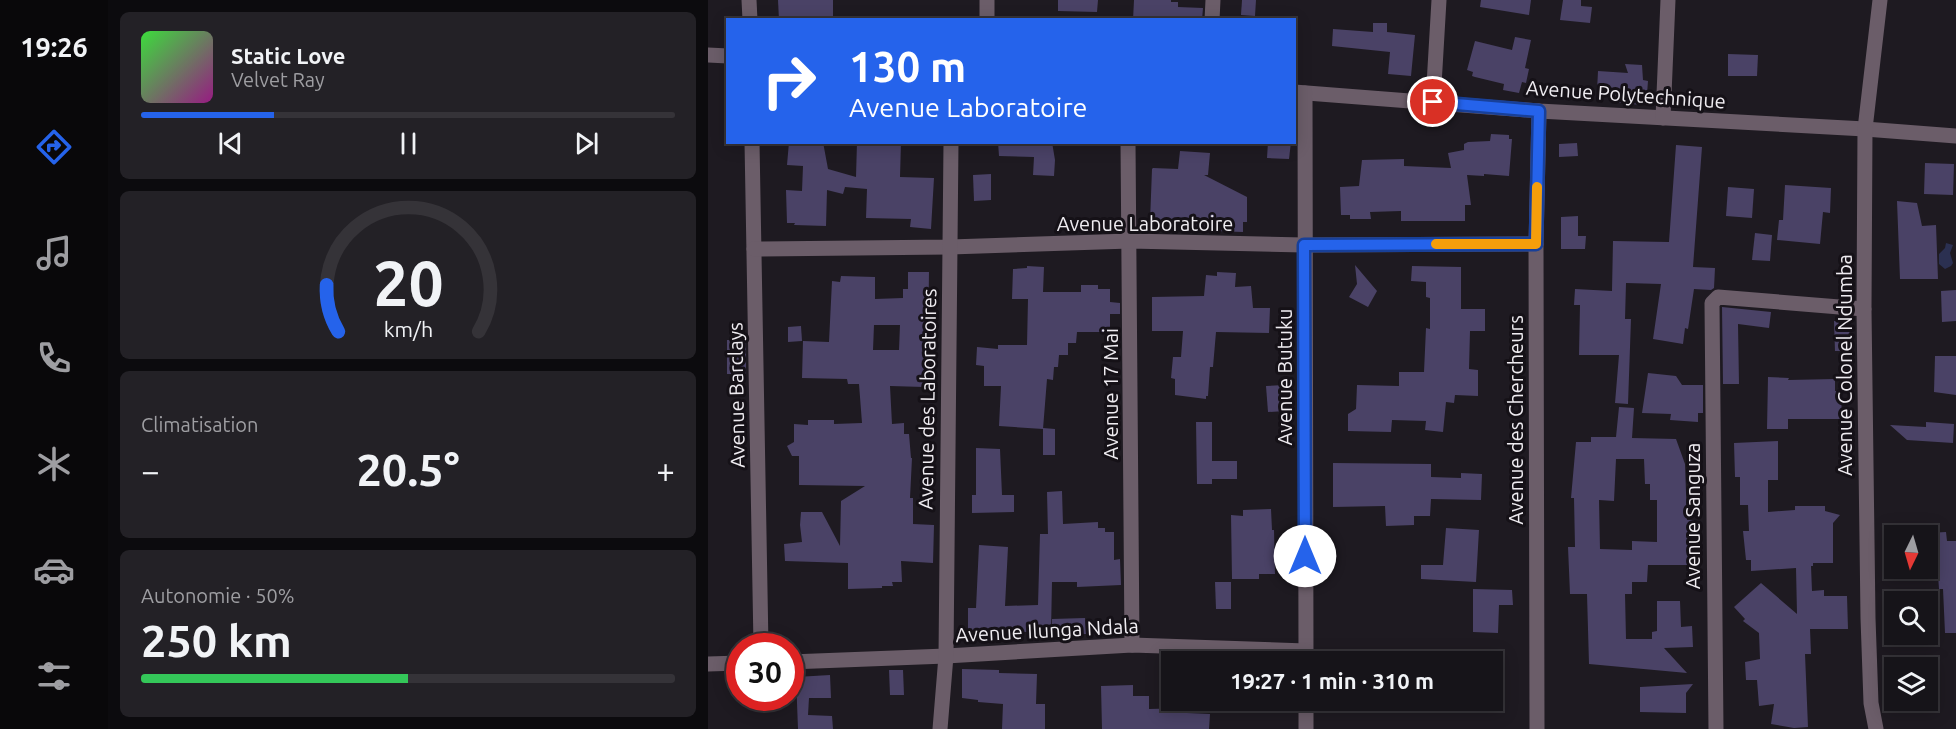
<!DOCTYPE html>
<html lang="fr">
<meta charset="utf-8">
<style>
:root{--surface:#161419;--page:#232126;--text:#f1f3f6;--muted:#9e9ea2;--line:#353338;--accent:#2563eb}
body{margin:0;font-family:Ubuntu,sans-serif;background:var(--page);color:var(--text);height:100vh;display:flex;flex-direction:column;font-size:22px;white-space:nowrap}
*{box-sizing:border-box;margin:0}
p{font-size:20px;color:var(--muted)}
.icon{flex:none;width:33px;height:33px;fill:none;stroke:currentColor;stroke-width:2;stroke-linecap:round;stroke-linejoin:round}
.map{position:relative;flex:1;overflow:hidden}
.sheet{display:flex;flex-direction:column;gap:12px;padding:12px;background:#0c0b0e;width:600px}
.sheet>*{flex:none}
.banner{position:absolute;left:18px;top:18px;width:570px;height:126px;border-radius:0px;box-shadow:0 3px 15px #0003,0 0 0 2px var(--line);background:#2563eb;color:#fff;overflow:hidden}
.needle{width:39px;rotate:185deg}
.fabs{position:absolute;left:1176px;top:525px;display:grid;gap:12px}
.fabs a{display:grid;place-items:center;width:54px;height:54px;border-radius:0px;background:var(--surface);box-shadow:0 3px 15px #0003,0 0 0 2px var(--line);font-size:30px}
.speed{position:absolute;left:18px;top:633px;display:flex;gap:12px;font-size:30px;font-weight:700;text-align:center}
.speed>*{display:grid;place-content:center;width:78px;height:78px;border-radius:50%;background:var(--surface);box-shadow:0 3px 15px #0003,0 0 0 2px var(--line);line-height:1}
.speed .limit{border:9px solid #d22;background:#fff;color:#111}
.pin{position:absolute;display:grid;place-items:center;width:51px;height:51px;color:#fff;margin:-26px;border:3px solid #fff;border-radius:50%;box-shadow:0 2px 6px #0007}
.me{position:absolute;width:66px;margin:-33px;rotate:0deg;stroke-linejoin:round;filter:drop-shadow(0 0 4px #0008)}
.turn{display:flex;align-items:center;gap:21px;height:126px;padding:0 24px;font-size:27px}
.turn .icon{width:78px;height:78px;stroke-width:2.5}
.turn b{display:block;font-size:42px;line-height:51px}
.big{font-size:45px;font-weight:700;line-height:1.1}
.sheet .tile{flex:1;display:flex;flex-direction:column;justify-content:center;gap:9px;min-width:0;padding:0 21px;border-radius:9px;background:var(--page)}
.sheet .dial{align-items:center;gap:0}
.dial svg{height:156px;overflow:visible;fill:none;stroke:var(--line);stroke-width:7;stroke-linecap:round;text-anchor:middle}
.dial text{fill:var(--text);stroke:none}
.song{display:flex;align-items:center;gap:18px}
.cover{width:72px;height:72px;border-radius:9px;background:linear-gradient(135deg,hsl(120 70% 55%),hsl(310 70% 35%))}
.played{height:6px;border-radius:3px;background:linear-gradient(90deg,var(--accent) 25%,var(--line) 25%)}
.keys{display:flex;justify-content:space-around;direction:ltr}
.heat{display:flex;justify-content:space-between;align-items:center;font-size:33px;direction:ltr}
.charge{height:9px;border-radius:4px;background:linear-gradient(90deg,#34c759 50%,var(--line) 0)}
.trip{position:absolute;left:453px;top:651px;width:342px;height:60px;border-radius:0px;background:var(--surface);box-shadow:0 3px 15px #0003,0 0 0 2px var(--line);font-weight:700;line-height:60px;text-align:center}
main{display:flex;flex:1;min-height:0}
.dock{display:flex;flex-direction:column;width:108px;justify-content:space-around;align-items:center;background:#09080a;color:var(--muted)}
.dock .icon{width:42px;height:42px}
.dock .selected{color:var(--accent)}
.dock b{font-size:27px;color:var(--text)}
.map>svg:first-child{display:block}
.water{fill:#2b3051}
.building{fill:#4a4266;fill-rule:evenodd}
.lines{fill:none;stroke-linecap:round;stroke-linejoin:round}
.minor{stroke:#6b5d69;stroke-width:15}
.route-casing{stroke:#184099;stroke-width:15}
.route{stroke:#2563eb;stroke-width:10}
.slow{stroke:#f59e0b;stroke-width:10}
.labels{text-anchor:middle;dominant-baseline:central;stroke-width:6;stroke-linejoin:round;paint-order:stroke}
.street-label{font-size:20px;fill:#efecf1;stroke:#151117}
</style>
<main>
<nav class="dock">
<b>19:26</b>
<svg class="icon selected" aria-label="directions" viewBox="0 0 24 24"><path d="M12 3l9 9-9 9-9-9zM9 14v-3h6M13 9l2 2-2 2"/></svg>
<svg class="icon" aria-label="music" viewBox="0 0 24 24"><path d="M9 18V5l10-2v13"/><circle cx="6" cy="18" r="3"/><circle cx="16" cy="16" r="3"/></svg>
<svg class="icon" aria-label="phone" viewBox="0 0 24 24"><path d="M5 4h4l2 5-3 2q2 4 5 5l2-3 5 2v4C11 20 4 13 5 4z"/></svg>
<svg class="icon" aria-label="climate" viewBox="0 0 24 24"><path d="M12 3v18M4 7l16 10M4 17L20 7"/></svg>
<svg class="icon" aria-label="car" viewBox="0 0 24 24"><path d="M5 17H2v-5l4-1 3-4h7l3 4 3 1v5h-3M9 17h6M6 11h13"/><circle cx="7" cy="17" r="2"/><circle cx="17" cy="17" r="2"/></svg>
<svg class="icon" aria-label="filters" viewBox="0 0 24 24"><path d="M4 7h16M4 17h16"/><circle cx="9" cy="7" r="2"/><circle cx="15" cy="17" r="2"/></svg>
</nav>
<section class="sheet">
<div class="tile">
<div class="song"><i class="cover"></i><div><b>Static Love</b><p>Velvet Ray</p></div></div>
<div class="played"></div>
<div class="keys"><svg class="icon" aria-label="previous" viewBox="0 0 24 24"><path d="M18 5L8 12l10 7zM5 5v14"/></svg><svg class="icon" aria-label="pause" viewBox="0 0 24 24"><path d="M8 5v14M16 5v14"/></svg><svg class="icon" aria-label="next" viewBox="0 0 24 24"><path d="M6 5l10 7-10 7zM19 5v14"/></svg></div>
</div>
<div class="tile dial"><svg viewBox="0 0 100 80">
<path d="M14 69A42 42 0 1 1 86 69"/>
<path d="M14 69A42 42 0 0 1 8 45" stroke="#2563eb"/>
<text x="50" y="56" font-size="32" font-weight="700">20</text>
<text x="50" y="72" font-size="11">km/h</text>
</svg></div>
<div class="tile"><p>Climatisation</p>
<div class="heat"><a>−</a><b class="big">20.5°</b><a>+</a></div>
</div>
<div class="tile"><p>Autonomie · 50%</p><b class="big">250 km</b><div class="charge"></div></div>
</section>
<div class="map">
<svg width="1248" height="729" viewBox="0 0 1248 729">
<rect width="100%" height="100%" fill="#1e1a21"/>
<path class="water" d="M1238,243L1245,245L1242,253L1245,263L1243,266L1237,269L1231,264V254L1237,248Z"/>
<g class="building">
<path d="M70,0H125V20H71Z"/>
<path d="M350,0H390L389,12L350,11Z"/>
<path d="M426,0H463V2H470V7L495,8L494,20H425Z"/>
<path d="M534,0H548L547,16L533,15Z"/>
<path d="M773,0H823L821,15L772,7Z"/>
<path d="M855,0H873V6L884,7L882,23L852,20Z"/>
<path d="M665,23H679V32L707,35L703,76L680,74L682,52L624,46L625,29L665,32Z"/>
<path d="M807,37L823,40L817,68L821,69L818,83L814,82L811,93L795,90L796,84L767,77L764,76L765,72L759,70L767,41L804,50Z"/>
<path d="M1020,54L1050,55L1049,76H1020Z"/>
<path d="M917,64L934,65L935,80L940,81L939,94L934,93L933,105L905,102L906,97L896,96L897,92L889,91L890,71L920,73Z"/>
<path d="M783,134L801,135V139H804L801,176L776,174V176L759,175L763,205H757V221H693V211L662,212L663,219H642V215H633L632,187L651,186L654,160L696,159V166L743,168L740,153L756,150V144L760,142L782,141Z"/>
<path d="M81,142H115L120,169L148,177L149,142H193L192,177L226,178L223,229L202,227L203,219L158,218L159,189L137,187L135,194L119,190L118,226L86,225L87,223H79L78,190L94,191L95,166L79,165Z"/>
<path d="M290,142H344L347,160L346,176L325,175L326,157L291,156Z"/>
<path d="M560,142H583L581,159L559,158Z"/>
<path d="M869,143L870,156L851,157V144Z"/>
<path d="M968,145L994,147L985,267L1007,268L1006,288L1003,290L986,289L980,329L977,328L975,344L945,339L953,284L918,283L917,319H923L920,404L907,403L911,355H871L872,305H866L867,289L904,291L905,241L961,242Z"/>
<path d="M472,151L502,153L500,175H496L539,197V222H535V232L507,231V228L488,227V223L442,222L444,169L445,168L470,169Z"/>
<path d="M1217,163L1246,164L1245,195L1216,194Z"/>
<path d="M283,174V200L266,201L265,175Z"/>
<path d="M1077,185L1123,188L1122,213L1115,212L1112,244L1069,240L1071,220H1075Z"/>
<path d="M1020,187L1046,189L1044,218L1018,216Z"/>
<path d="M1189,201L1209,203L1214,226L1228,225L1230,279H1192Z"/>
<path d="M870,216V236H878L877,249H853V217Z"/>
<path d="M1047,233L1064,235L1062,261L1044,260Z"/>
<path d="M647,265L669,291L660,307L641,297L649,284Z"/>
<path d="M319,266L336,267L335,292H373V285H390V289H402V302L412,303V314H402V332H369L368,343H360V355H351L350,367H346L345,380L339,379L335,429L291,426L293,386H276V366L268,365L269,347L290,349V345H319L320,299H304L305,269L319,268Z"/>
<path d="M704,266L753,267V309H777V331H762L761,369L770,370V396L747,395L746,403L738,402L735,432L717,430L718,421L684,420L683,432L640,431V414L648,409L649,385L691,386V372H716L718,328L722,329V298L718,297V282L703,281Z"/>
<path d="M200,272H221L220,341H216V387L182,386L184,424L196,423V434H201L203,458H204L202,498H205V524L226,525L225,563L193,561L194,582H184L185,586H174V588L140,589V563L77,561L76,544L94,542L92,525L93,512H114L132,546L133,501L157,486L91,485V456H84L79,446L86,442V424L100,425V420H126V424L154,423L151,384H140L139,379L94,378L95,341L121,342L124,281L132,282L133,276L167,277V299L195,298V289H200ZM166,325H192L191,350H165Z"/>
<path d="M509,272L528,273L527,287L543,286L545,308H562L561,333L508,332L505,367H502L500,396H498V399L467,395V379L463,378L465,357H473L475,331H444V297L496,296L498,275L509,276Z"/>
<path d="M1248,290V321L1234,322L1233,291Z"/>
<path d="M1014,307L1063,312L1061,328L1030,324L1031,384H1015Z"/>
<path d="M1126,321H1141L1142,351H1127Z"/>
<path d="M93,326L94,341L80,342V327Z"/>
<rect x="19" y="340" width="19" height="34"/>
<path d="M1227,356H1248V395L1226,392Z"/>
<path d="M940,373L968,376L974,385H995V413H990V422L962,420L963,414L934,413Z"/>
<path d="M1060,377L1081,378L1080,380L1127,379V391H1133L1134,419H1080V429H1059Z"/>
<path d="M576,385L577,411L560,412L558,386Z"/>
<path d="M911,407L926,408L924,438L968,439L977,464L979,520H987V554H982V565H940L939,582H924V594H917L918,639H944V632L949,631V601H972L973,627L984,626L985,647L956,648L979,673L881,664L879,594H862L860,547H867L866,498H863L868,442H883V437H908ZM908,459H936L937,484H942V500H949V542L924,541V550L892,549L891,500L906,501Z"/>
<path d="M488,422H504V461H529V479H504V484H489Z"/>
<path d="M1218,422L1246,424L1245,443L1199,440L1182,425L1218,427Z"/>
<path d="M335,428L347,429V455H335Z"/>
<path d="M1070,441V480H1060V512L1087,510V506H1117V511L1132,515L1125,523V563H1105V566H1103L1104,591L1116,590V596H1139L1140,629H1102L1103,654H1097L1100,727L1086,728L1063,724L1066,704L1051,706L1049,680H1038L1037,662L1052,659L1051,633L1035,621L1037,619L1026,607L1053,583L1089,614L1088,568L1043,571V560H1038L1035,531H1041L1040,505H1032V477H1027L1026,443Z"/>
<path d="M268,448L292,449L294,495H306V512L264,513V495H268Z"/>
<path d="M625,463L723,464V477L753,478V473L774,474L773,500L723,499L722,516H706V525L678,526L677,506L625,507Z"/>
<path d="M354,491L355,524L390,522V528H397V532H406V560L412,559L413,585L369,587V582H344L343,631L260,634V608H268L271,545L300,547L297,606L330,605L332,534H340L339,492Z"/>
<path d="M563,509L564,530H566L567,574H551V579H524L523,515L535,516V510Z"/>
<path d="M738,528L771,530L768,582L713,579V565H735Z"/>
<path d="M1238,532L1239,541H1248V633H1237L1235,589H1231L1230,575L1220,576V533Z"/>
<path d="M507,582H523V609H508Z"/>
<path d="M765,589L804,590L805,605H791L790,633L765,632Z"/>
<path d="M377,618L378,634L344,635V619Z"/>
<path d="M254,669L291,670V673L329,674L328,704H337V729H294L295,704L270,702V700L254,698Z"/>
<path d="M181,670H195L196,695H182Z"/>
<path d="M122,675L123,698H101L100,715L124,716L125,729H90L88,677Z"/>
<path d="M985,684L978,693V713L932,712V687Z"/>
<path d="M425,685V696H441V709L479,708V713L502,714L501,729H394L393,686Z"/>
</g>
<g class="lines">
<g class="minor">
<path d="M41,0L42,20"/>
<path d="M279,0V20"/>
<path d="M504,20L505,0"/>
<path d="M0,55L20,56"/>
<path d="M586,92L831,111L1157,129L1248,136"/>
<path d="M597,93L598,662"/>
<path d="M725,102L731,0"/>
<path d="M955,118L960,0"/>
<path d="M44,142L53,646"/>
<path d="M420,142L424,645"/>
<path d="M46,249L242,247L422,241L596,245L828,244"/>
<path d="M82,662L238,656L424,645L598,651"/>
<path d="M0,664L32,663"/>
<path d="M598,700V729"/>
<path d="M232,729L238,656L243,142"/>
<path d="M829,729L828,244L831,111"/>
<path d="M1008,729L1004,303L1010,297L1156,309"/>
<path d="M1168,729L1163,703L1160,618L1156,309L1157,129L1172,0"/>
</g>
</g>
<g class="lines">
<defs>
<path id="route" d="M597,556L596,245L828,244L831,111L725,102"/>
</defs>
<use href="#route" class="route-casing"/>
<use href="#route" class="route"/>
<path class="slow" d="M728,244H828L829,187"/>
</g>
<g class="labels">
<g class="street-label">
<text transform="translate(918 94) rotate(4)">Avenue Polytechnique</text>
<text x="437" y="223">Avenue Laboratoire</text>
<text transform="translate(1136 365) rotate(-90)">Avenue Colonel Ndumba</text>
<text transform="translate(576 377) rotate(-90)">Avenue Butuku</text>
<text transform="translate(402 394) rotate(-90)">Avenue 17 Mai</text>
<text transform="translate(28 395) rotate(-91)">Avenue Barclays</text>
<text transform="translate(219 399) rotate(-89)">Avenue des Laboratoires</text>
<text transform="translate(807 420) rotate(-90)">Avenue des Chercheurs</text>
<text transform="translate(984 516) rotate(-90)">Avenue Sanguza</text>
<text transform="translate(339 630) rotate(-3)">Avenue Ilunga Ndala</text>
</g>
</g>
</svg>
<div class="fabs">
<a><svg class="needle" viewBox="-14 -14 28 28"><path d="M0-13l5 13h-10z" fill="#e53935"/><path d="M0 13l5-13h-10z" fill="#9e9ea2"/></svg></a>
<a><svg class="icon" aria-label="search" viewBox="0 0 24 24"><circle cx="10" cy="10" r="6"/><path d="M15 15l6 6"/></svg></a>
<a><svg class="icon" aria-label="layers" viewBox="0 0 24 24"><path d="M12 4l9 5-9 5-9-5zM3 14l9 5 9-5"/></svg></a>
</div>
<div class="speed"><div class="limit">30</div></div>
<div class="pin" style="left:725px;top:102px;background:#d93025"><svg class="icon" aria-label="arrive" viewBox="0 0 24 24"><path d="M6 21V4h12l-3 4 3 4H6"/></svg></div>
<svg class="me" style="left:597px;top:556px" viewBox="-20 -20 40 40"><circle r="19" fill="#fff"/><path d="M0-13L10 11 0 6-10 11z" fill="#2563eb"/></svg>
<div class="trip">19:27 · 1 min · 310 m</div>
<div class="banner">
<div class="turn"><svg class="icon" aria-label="right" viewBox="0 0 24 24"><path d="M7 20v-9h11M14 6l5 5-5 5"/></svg><div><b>130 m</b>Avenue Laboratoire</div></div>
</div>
</div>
</main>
